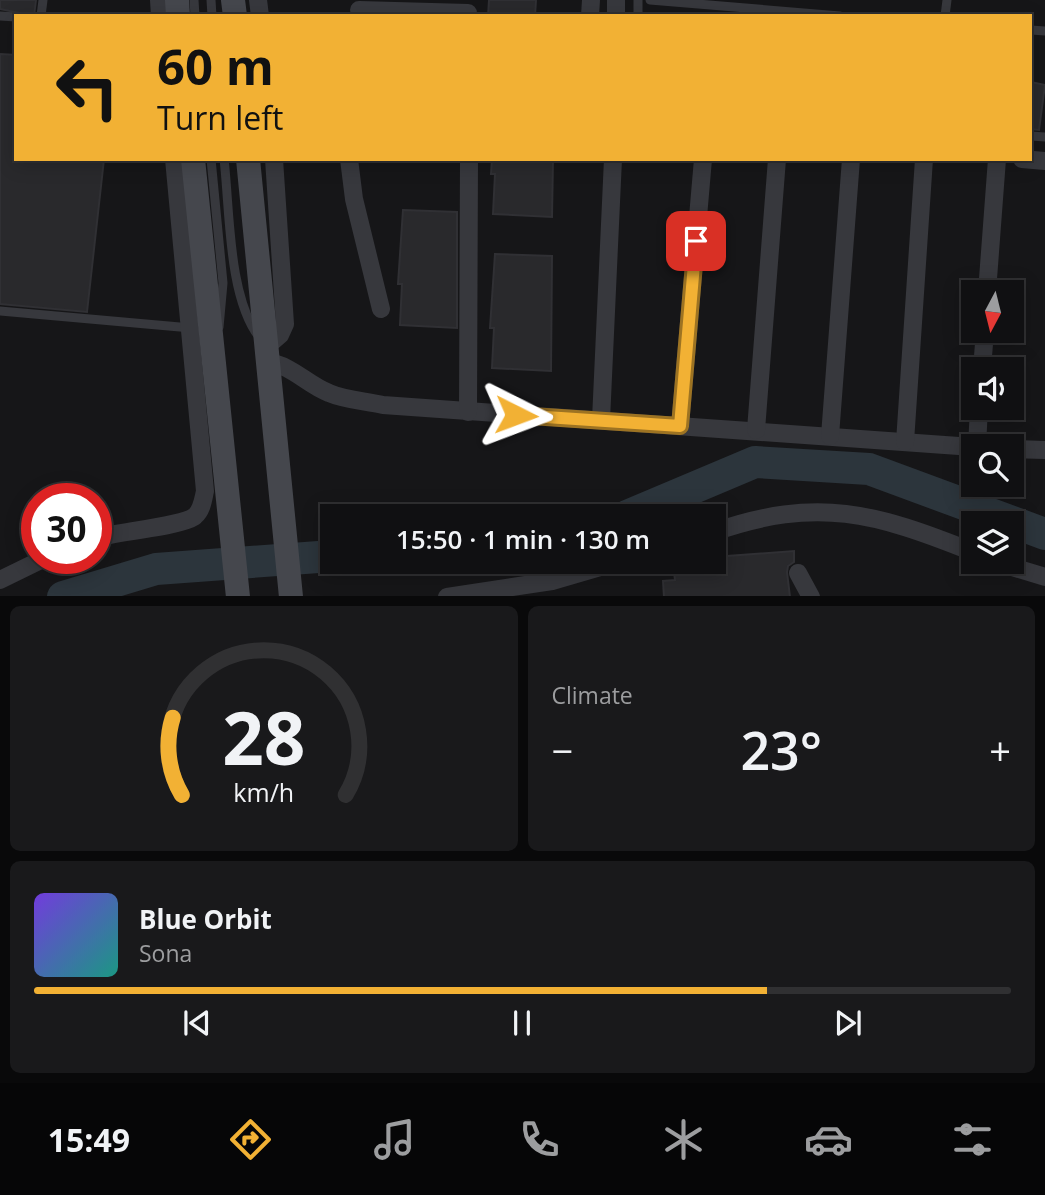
<!DOCTYPE html>
<meta charset="utf-8">
<style>
:root{--surface:#101012;--page:#19191b;--text:#f1f3f6;--muted:#9c9d9f;--line:#303032;--accent:#f2b134}
body{margin:0;font-family:"Open Sans",sans-serif;background:var(--page);color:var(--text);height:100vh;display:flex;flex-direction:column;font-size:26px;white-space:nowrap}
*{box-sizing:border-box;margin:0}
p{font-size:23px;color:var(--muted)}
.icon{flex:none;width:38px;height:38px;fill:none;stroke:currentColor;stroke-width:2;stroke-linecap:round;stroke-linejoin:round}
.map{position:relative;height:596px;overflow:hidden}
.sheet{display:flex;flex-direction:column;gap:10px;padding:10px;background:#09090a;flex:1}
.sheet>*{flex:none}
.hud{position:absolute;left:14px;top:14px;width:1018px;height:147px;border-radius:0px;box-shadow:0 4px 18px #0003,0 0 0 2px var(--line);background:#f2b134;color:#111;overflow:hidden}
.needle{width:46px;rotate:187deg}
.tools{position:absolute;left:961px;top:280px;display:grid;gap:14px}
.tools a{display:grid;place-items:center;width:63px;height:63px;border-radius:0px;background:var(--surface);box-shadow:0 4px 18px #0003,0 0 0 2px var(--line);font-size:35px}
.speed{position:absolute;left:21px;top:483px;display:flex;gap:14px;font-size:35px;font-weight:700;text-align:center}
.speed>*{display:grid;place-content:center;width:91px;height:91px;border-radius:50%;background:var(--surface);box-shadow:0 4px 18px #0003,0 0 0 2px var(--line);line-height:1}
.speed .limit{border:10px solid #d22;background:#fff;color:#111}
.pin{position:absolute;display:grid;place-items:center;width:60px;height:60px;color:#fff;margin:-30px;border-radius:14px;box-shadow:0 4px 10px #0006}
.me{position:absolute;width:77px;margin:-38px;rotate:93deg;stroke-linejoin:round;filter:drop-shadow(0 0 5px #0008)}
.turn{display:flex;align-items:center;gap:24px;height:147px;padding:0 28px;font-size:32px}
.turn .icon{width:91px;height:91px;stroke-width:2.5}
.turn b{display:block;font-size:49px;line-height:60px}
.big{font-size:52px;font-weight:600;line-height:1.1}
.sheet .card{flex:1;display:flex;flex-direction:column;justify-content:center;gap:10px;min-width:0;padding:0 24px;border-radius:10px;background:var(--page)}
.sheet .dial{align-items:center;gap:0}
.dial svg{height:182px;overflow:visible;fill:none;stroke:var(--line);stroke-width:7;stroke-linecap:round;text-anchor:middle}
.dial text{fill:var(--text);stroke:none}
.song{display:flex;align-items:center;gap:21px}
.cover{width:84px;height:84px;border-radius:10px;background:linear-gradient(135deg,hsl(260 70% 55%),hsl(170 70% 35%))}
.played{height:7px;border-radius:4px;background:linear-gradient(90deg,var(--accent) 75%,var(--line) 75%)}
.keys{display:flex;justify-content:space-around;direction:ltr}
.heat{display:flex;justify-content:space-between;align-items:center;font-size:38px;direction:ltr}
.sheet .tiles{flex:1;display:grid;gap:10px;grid-template-columns:1fr 1fr}
.card:last-child{grid-column:span 2}
.trip{position:absolute;left:320px;top:504px;width:406px;height:70px;border-radius:0px;background:var(--surface);box-shadow:0 4px 18px #0003,0 0 0 2px var(--line);font-weight:600;line-height:70px;text-align:center}
.menu{display:flex;height:112px;justify-content:space-around;align-items:center;background:#060607;color:var(--muted)}
.menu .icon{width:49px;height:49px}
.menu .on{color:var(--accent)}
.menu b{font-size:32px;color:var(--text)}
.map>svg:first-child{display:block}
.lines{fill:none;stroke-linecap:round;stroke-linejoin:round}
.river{stroke:#2c353c;stroke-width:32}
.building{fill:#29292c;stroke:#303034;stroke-width:2}
.service{stroke:#37383d;stroke-width:9}
.minor{stroke:#37383d;stroke-width:18}
.secondary{stroke:#45474d;stroke-width:24}
.route-casing{stroke:#9d7322;stroke-width:18}
.route{stroke:#f2b134;stroke-width:12}
</style>
<div class="map">
<svg width="1045" height="597" viewBox="0 0 1045 597">
<rect width="100%" height="100%" fill="#161618"/>
<g class="lines">
<g class="river">
<path d="M627,516L755,462L869,469L1045,534"/>
<path d="M63,597L156,569L332,556"/>
</g>
</g>
<g class="building">
<path d="M0,0H36L34,16L0,9Z"/>
<path d="M489,0H536L535,16H488Z"/>
<path d="M0,54L16,55V159H104L87,312L0,304Z"/>
<path d="M1031,82L1045,85L1039,130L1031,129Z"/>
<path d="M492,159H553L552,217L493,214L495,174H491Z"/>
<path d="M403,210L457,212V328L400,325L402,284H398Z"/>
<path d="M495,254L552,256L551,371L492,368L494,328H490Z"/>
<path d="M794,551V562L788,566L787,572L790,597H664L663,581L675,580L674,572L708,570V562H714V557Z"/>
</g>
<g class="lines">
<g class="service">
<path d="M194,0L195,16"/>
<path d="M211,0L212,16"/>
<path d="M650,0L840,16"/>
<path d="M0,16L16,17"/>
<path d="M41,16L43,0"/>
<path d="M638,16V0"/>
<path d="M945,16L947,0"/>
<path d="M1031,30L1045,31"/>
<path d="M1031,136L1045,137"/>
<path d="M211,159L223,283L219,327"/>
<path d="M224,159C230,210 228,297 259,337"/>
<path d="M0,311L191,328"/>
</g>
<g class="minor">
<path d="M159,0L160,16"/>
<path d="M258,0L260,16"/>
<path d="M359,10L468,13"/>
<path d="M590,16L591,0"/>
<path d="M616,16V0"/>
<path d="M349,159L354,199L381,309"/>
<path d="M1022,159L1045,161"/>
<path d="M987,292L997,159"/>
<path d="M266,347L280,335L285,324L274,159"/>
<path d="M267,362C292,365 306,384 329,393C345,400 365,401 383,405L973,447"/>
<path d="M982,369L985,331"/>
<path d="M468,412L469,159"/>
<path d="M601,420L613,159"/>
<path d="M680,426L703,159"/>
<path d="M756,430L777,159"/>
<path d="M830,436L851,159"/>
<path d="M905,442L924,159"/>
<path d="M977,446L979,408"/>
<path d="M1012,449L1045,450"/>
<path d="M714,532C818,496 875,513 973,552"/>
<path d="M96,538C116,532 184,526 195,516C202,510 203,500 205,491L174,159"/>
<path d="M996,562L1045,577"/>
<path d="M798,573L811,597"/>
<path d="M0,580L45,558"/>
<path d="M447,597L552,581L617,562"/>
</g>
<g class="secondary">
<path d="M177,0L178,16"/>
<path d="M233,0L235,16"/>
<path d="M193,159L238,597"/>
<path d="M248,159L291,597"/>
</g>
</g>
<g class="lines">
<defs>
<path id="route" d="M516,415L680,426L696,241"/>
</defs>
<use href="#route" class="route-casing"/>
<use href="#route" class="route"/>
</g>
</svg>
<div class="tools">
<a><svg class="needle" viewBox="-14 -14 28 28"><path d="M0-13l5 13h-10z" fill="#e53935"/><path d="M0 13l5-13h-10z" fill="#9c9d9f"/></svg></a>
<a><svg class="icon" aria-label="sound" viewBox="0 0 24 24"><path d="M4 9h4l5-4v14l-5-4H4zM17 9q2 3 0 6"/></svg></a>
<a><svg class="icon" aria-label="search" viewBox="0 0 24 24"><circle cx="10" cy="10" r="6"/><path d="M15 15l6 6"/></svg></a>
<a><svg class="icon" aria-label="layers" viewBox="0 0 24 24"><path d="M12 4l9 5-9 5-9-5zM3 14l9 5 9-5"/></svg></a>
</div>
<div class="speed"><div class="limit">30</div></div>
<div class="pin" style="left:696px;top:241px;background:#d93025"><svg class="icon" aria-label="arrive" viewBox="0 0 24 24"><path d="M6 21V4h12l-3 4 3 4H6"/></svg></div>
<svg class="me" style="left:516px;top:415px" viewBox="-20 -20 40 40"><path d="M0-17L14 15 0 8-14 15z" fill="#f2b134" stroke="#fff" stroke-width="4"/></svg>
<div class="trip">15:50 · 1 min · 130 m</div>
<div class="hud">
<div class="turn"><svg class="icon" aria-label="left" viewBox="0 0 24 24"><path d="M17 20v-9H6M10 6l-5 5 5 5"/></svg><div><b>60 m</b>Turn left</div></div>
</div>
</div>
<section class="sheet">
<div class="tiles">
<div class="card dial"><svg viewBox="0 0 100 80">
<path d="M14 69A42 42 0 1 1 86 69"/>
<path d="M14 69A42 42 0 0 1 10 35" stroke="#f2b134"/>
<text x="50" y="56" font-size="32" font-weight="700">28</text>
<text x="50" y="72" font-size="11">km/h</text>
</svg></div>
<div class="card"><p>Climate</p>
<div class="heat"><a>−</a><b class="big">23°</b><a>+</a></div>
</div>
<div class="card">
<div class="song"><i class="cover"></i><div><b>Blue Orbit</b><p>Sona</p></div></div>
<div class="played"></div>
<div class="keys"><svg class="icon" aria-label="previous" viewBox="0 0 24 24"><path d="M18 5L8 12l10 7zM5 5v14"/></svg><svg class="icon" aria-label="pause" viewBox="0 0 24 24"><path d="M8 5v14M16 5v14"/></svg><svg class="icon" aria-label="next" viewBox="0 0 24 24"><path d="M6 5l10 7-10 7zM19 5v14"/></svg></div>
</div>
</div>
</section>
<nav class="menu">
<b>15:49</b>
<svg class="icon on" aria-label="directions" viewBox="0 0 24 24"><path d="M12 3l9 9-9 9-9-9zM9 14v-3h6M13 9l2 2-2 2"/></svg>
<svg class="icon" aria-label="music" viewBox="0 0 24 24"><path d="M9 18V5l10-2v13"/><circle cx="6" cy="18" r="3"/><circle cx="16" cy="16" r="3"/></svg>
<svg class="icon" aria-label="phone" viewBox="0 0 24 24"><path d="M5 4h4l2 5-3 2q2 4 5 5l2-3 5 2v4C11 20 4 13 5 4z"/></svg>
<svg class="icon" aria-label="climate" viewBox="0 0 24 24"><path d="M12 3v18M4 7l16 10M4 17L20 7"/></svg>
<svg class="icon" aria-label="car" viewBox="0 0 24 24"><path d="M5 17H2v-5l4-1 3-4h7l3 4 3 1v5h-3M9 17h6M6 11h13"/><circle cx="7" cy="17" r="2"/><circle cx="17" cy="17" r="2"/></svg>
<svg class="icon" aria-label="filters" viewBox="0 0 24 24"><path d="M4 7h16M4 17h16"/><circle cx="9" cy="7" r="2"/><circle cx="15" cy="17" r="2"/></svg>
</nav>
